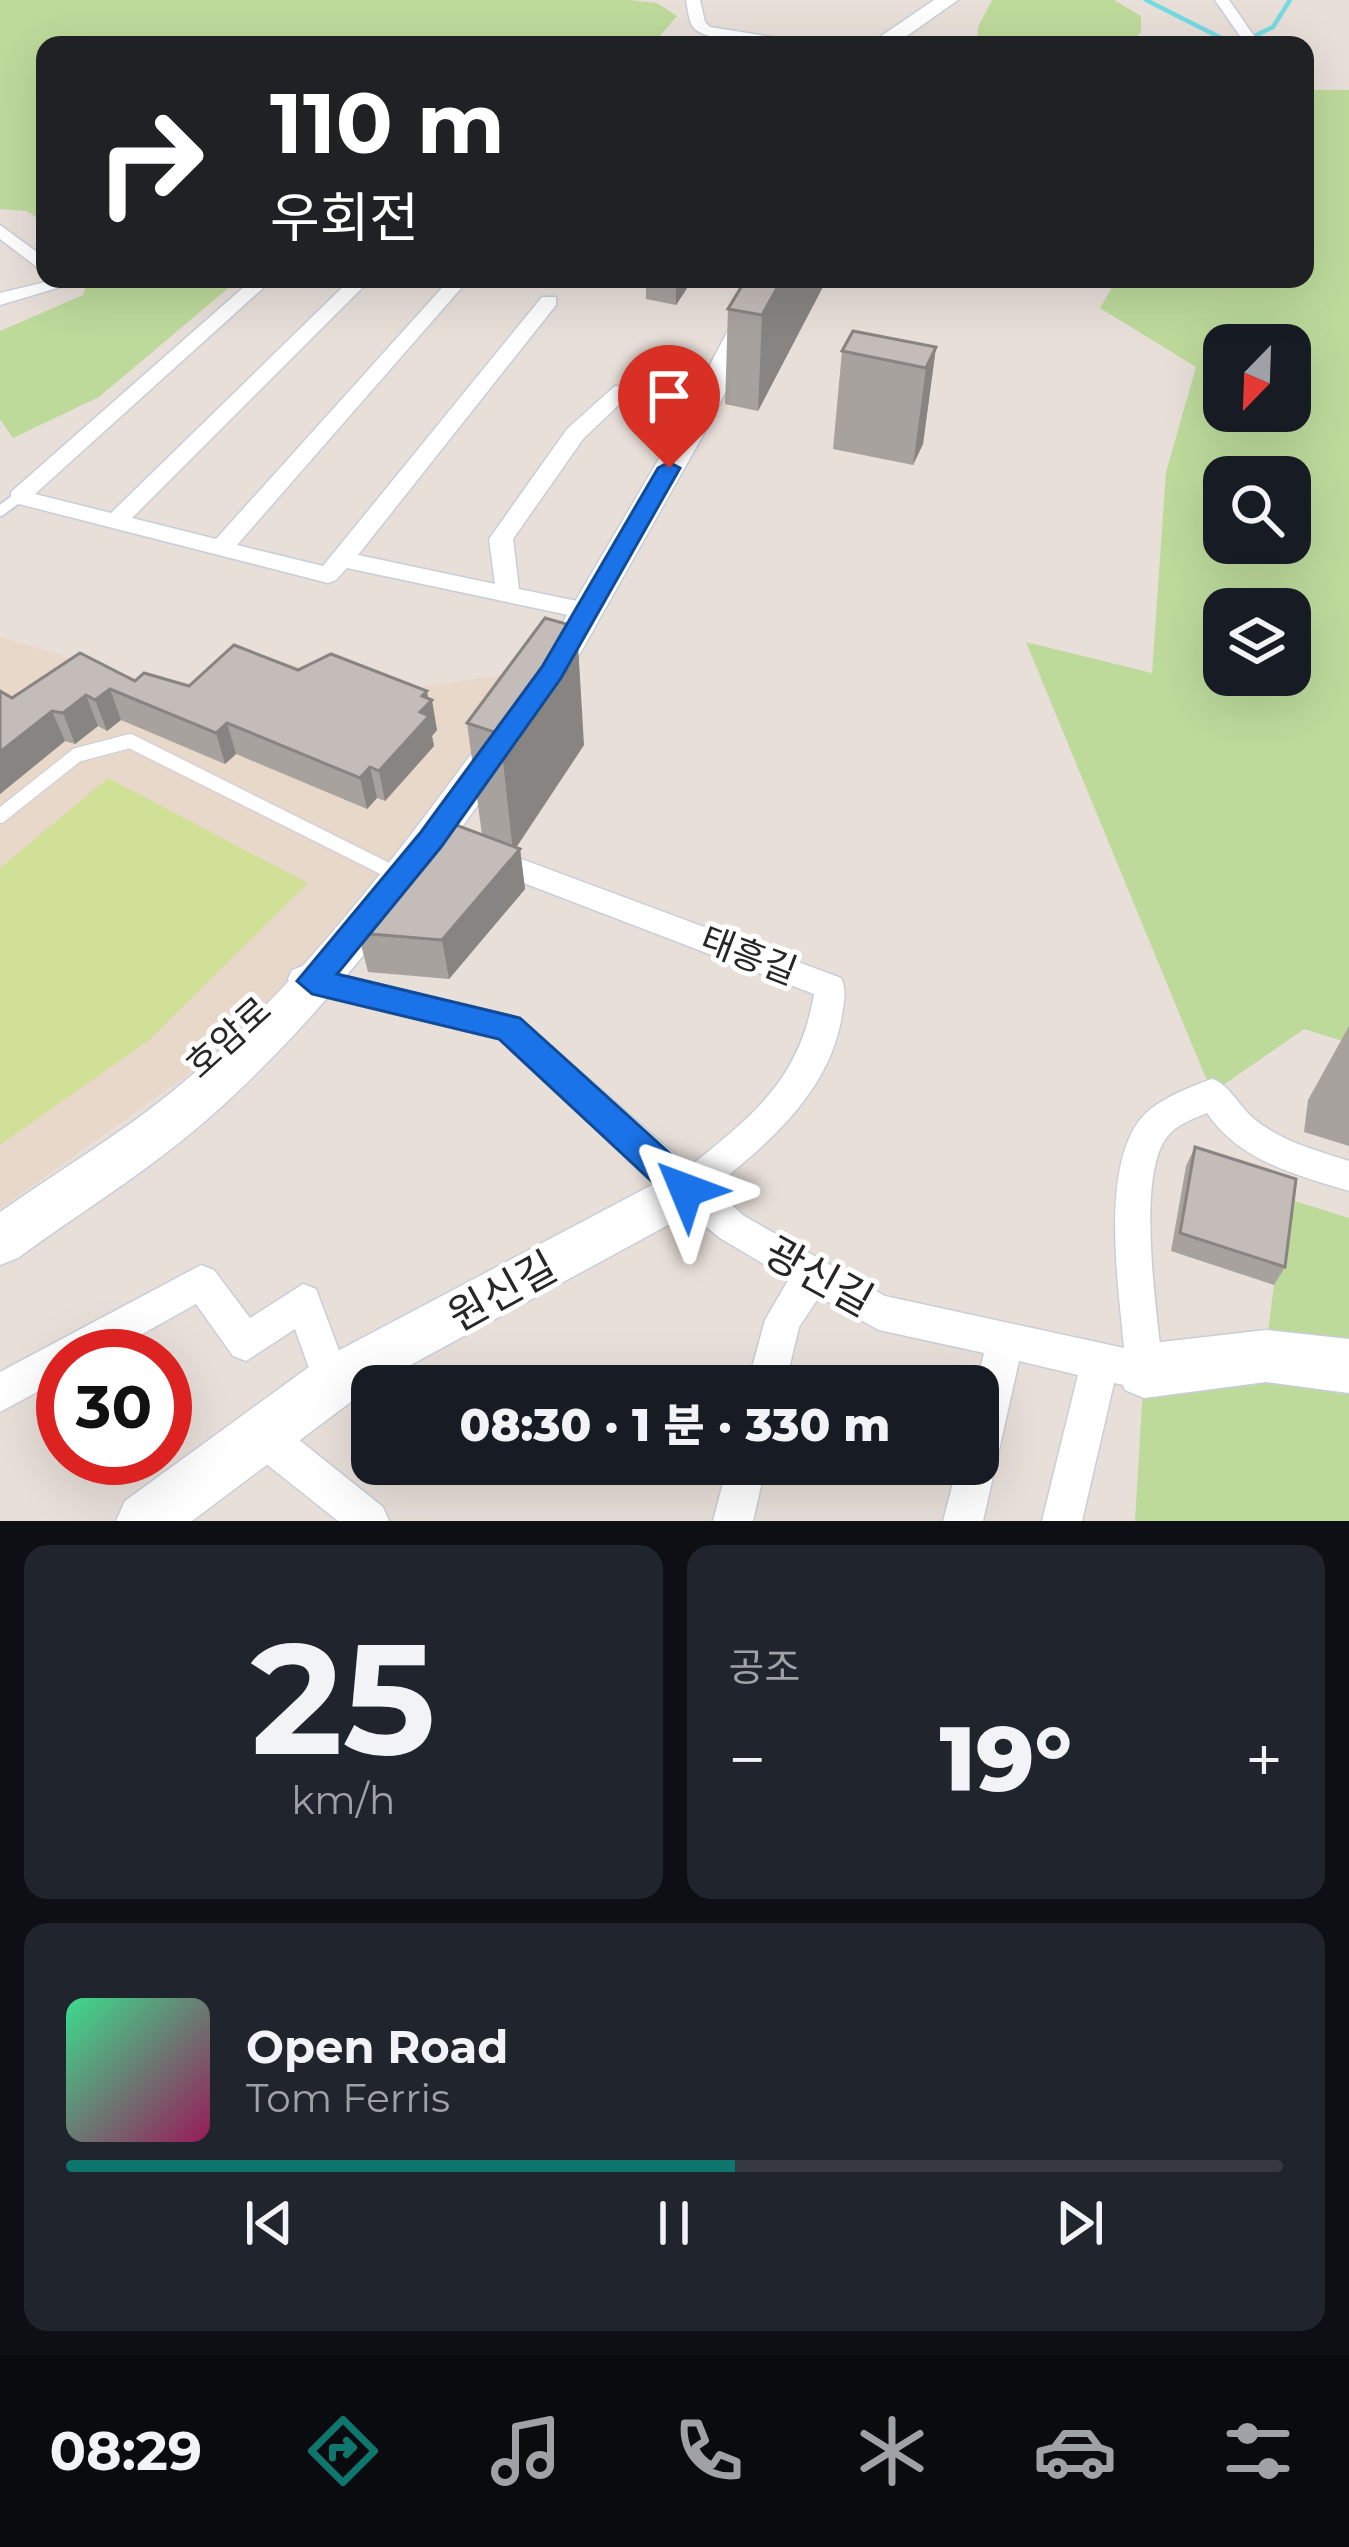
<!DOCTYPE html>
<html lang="ko">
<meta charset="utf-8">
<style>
:root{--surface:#171b24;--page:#20242c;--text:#f1f3f6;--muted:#9ea1a6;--line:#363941;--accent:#0f766e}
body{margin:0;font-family:Montserrat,"Noto Sans KR",sans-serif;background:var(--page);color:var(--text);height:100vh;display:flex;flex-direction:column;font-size:45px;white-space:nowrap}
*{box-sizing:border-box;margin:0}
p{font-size:39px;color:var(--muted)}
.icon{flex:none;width:66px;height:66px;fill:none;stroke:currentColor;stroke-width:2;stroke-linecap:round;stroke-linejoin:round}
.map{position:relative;height:1521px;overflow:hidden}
.drawer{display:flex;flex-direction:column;gap:24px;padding:24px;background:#0d0f14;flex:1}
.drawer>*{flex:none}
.hud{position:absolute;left:36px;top:36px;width:1278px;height:252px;border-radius:24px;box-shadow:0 12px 48px #0002;background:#202124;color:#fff;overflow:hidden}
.needle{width:78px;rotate:203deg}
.tools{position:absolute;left:1203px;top:324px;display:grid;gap:24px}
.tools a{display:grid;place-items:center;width:108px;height:108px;border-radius:24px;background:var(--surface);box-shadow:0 12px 48px #0002;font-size:60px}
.speed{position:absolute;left:36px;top:1329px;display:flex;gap:24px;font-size:60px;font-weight:700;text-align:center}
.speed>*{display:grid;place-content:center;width:156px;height:156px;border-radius:50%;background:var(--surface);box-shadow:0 12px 48px #0002;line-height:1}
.speed .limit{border:18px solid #d22;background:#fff;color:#111}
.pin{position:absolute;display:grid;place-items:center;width:102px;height:102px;color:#fff;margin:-123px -51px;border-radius:50% 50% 50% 0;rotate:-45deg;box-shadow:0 0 12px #0007}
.pin .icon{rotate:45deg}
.me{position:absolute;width:132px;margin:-66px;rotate:314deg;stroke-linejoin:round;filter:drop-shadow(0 0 9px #0008)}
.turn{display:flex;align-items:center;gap:42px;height:252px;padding:0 36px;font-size:54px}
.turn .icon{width:156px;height:156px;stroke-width:2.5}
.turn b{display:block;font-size:84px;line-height:102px}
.big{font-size:90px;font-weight:800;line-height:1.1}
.drawer .card{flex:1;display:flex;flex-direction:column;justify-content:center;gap:18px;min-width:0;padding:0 42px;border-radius:24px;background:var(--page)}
.drawer .dial{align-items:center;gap:0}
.dial b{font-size:156px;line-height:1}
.song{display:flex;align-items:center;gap:36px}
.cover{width:144px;height:144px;border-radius:18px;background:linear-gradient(135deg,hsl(150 70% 55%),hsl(330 70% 35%))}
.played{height:12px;border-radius:6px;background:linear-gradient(90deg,var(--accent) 55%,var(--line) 55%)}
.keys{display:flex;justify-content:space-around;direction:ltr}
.heat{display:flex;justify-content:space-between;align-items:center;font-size:66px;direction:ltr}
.drawer .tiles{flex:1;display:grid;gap:24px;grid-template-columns:1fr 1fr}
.card:last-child{grid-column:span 2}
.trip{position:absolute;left:351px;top:1365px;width:648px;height:120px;border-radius:24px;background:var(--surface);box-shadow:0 12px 48px #0002;font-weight:800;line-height:120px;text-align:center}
.tabs{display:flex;height:192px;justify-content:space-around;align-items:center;background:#090b0e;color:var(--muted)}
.tabs .icon{width:84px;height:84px}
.tabs .selected{color:var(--accent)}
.tabs b{font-size:54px;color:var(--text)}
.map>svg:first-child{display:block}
.education{fill:#e8d8ca}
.green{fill:#bdda9b;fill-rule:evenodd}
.pitch{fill:#d0e097}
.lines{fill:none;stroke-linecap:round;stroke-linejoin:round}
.stream{stroke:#76dae1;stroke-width:4.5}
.lane-far1-casing{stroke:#c8ced8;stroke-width:14}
.lane-casing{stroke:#c8ced8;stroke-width:16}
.street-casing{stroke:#c8ced8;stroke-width:3}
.secondary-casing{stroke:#c8ced8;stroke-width:3}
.lane-far1{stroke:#fff;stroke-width:10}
.lane{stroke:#fff;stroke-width:14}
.street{fill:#fff;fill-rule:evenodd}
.secondary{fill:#fff;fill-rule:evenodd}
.wall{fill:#a8a29f}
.shaded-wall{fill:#888482}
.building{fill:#c3bcb9;stroke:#888482;stroke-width:3}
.route{fill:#1a73e8;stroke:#114b97;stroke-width:3}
.labels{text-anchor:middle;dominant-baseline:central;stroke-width:10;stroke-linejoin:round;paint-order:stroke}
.street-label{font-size:36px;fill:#272727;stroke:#fff}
.near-street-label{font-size:42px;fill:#272727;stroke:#fff}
</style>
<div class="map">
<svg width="1349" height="1521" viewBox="0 0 1349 1521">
<rect width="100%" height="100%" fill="#e8dfd9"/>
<path class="education" d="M0,637L189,693L251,655L407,689L538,670L423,834L294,977L190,1073L0,1209Z"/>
<g class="green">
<path d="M0,0H629L657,3L677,16L652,45H45V223L27,211L0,209Z"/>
<path d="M992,0H1114L1141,16V32L1129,45H977L978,27Z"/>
<path d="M1305,90H1349V1043L1304,1029L1212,1093L1026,642L1152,673L1166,472L1196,367L1100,308L1117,279H1305ZM1224,345H1290V411H1224ZM1224,477H1290V543H1224ZM1224,609H1290V675H1224Z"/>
<path d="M88,279H239L99,397L13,438L0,419V331L83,295Z"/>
<path d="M1285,1198L1349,1218V1521H1135L1144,1371L1265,1356Z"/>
</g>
<path class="pitch" d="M108,778L308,883L149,1040L0,1145V868Z"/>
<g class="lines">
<g class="stream">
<path d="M1146,0L1235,45"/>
<path d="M1236,45L1273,27L1290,0"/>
</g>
<defs>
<path id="lane-far1" d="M0,511L19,497"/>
<path id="lane" d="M0,816L77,755L130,741L392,872"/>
<g id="street">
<path d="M686,0H700L705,22L710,27L820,45C797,45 708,45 694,28C688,21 688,9 686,0Z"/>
<path d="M1215,0H1229L1254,36L1252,39H1242Z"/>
<path d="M0,225L45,258V273L0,239Z"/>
<path d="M58,279L74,283L0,305V293Z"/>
<path d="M253,279H273L35,494L111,513L351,279H371L132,518L216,539L450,279H469L237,545L323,566L542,297H556V305L358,555L495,584L489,539L567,429L615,386L693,396L696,400L686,406L627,397L583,439L513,539L519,589L582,602L585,608L582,614L573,616L347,568L336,580L328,583L11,502V492Z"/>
<path d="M489,847L841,978C847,990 844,1002 842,1015C830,1091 770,1142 713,1188L744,1216L885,1296L1124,1348C1119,1287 1098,1160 1146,1113C1162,1098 1192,1086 1212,1079C1230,1085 1238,1105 1253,1118C1280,1141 1315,1150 1349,1161V1191C1297,1175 1239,1161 1207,1113C1193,1119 1177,1124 1167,1137C1135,1178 1158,1319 1163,1371L1157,1384L1144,1389L1114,1383L1082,1521H1042L1078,1375L1019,1361L983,1521H943L958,1464H978L976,1386L984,1353L879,1330L819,1297L799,1327L785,1386H747L765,1320L789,1279L720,1238L674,1201L499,1038L292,988L288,979L292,970L303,966L519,1018L689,1167C753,1116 800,1079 814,994L479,866L475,858L479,850Z"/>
<path d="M201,1265L214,1270L250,1318L303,1284L316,1289L351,1383L345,1396L332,1402L319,1396L295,1329L246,1361L233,1356L196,1304L103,1356H63V1378L0,1412V1372Z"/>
<path d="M264,1418L278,1423L383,1507L389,1521H338L250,1451L245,1437L250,1423Z"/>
<path d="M728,1464H766L753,1521H713Z"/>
</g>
<g id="secondary">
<path d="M934,0H958L894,45H868Z"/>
<path d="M755,279H783L707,428L564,682H538L533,673L677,428Z"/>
<path d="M506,722L520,726L525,736L520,746C427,877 331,1010 210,1117C150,1170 82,1211 18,1258L0,1265V1212C58,1171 118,1136 173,1091C298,989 397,855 492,726Z"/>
<path d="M686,1167L703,1174L711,1190L703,1206L372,1386L192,1521H116L125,1501L313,1364Z"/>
<path d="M1266,1330L1349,1339V1393L1266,1382L1144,1398L1125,1390L1117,1371L1125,1352L1144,1344Z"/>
</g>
</defs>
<use href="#lane-far1" class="lane-far1-casing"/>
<use href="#lane" class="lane-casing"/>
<use href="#street" class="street-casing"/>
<use href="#secondary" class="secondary-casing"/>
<use href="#lane-far1" class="lane-far1"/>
<use href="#lane" class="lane"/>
<use href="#street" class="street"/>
<use href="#secondary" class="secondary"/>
</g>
<g class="wall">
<path d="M646,279H693L676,305L646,299Z"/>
<path d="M746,279H827L758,411L725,404L728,309Z"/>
<path d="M936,347L923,444L913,465L833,449L842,351Z"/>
<path d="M298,670L428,698L437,730L432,736L434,746L385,801L377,798L367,809L236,754L225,764L121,720L107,731L98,726L75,744L65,741L0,794V691L12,698L135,681L189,686Z"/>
<path d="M467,723L584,745L516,848L520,849L525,889L449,979L368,972L358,933L482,835Z"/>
<path d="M1349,1026V1146L1304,1132L1308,1100Z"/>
<path d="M1195,1147L1285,1267L1274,1285L1171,1251L1186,1166Z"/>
</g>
<g class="shaded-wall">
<path d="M676,279H693L676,305Z"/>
<path d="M782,279H827L758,411L762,315Z"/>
<path d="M936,347L923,444L913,465L926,368Z"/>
<path d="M577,627L584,745L513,852L500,734Z"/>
<path d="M110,689L121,720L107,731L95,700Z"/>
<path d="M427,691L429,703L432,700L437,730L432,736L434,746L385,801L379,771L420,712L422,696Z"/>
<path d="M86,695L98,726L75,744L63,713Z"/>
<path d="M52,711L65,741L0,794V752Z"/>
<path d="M227,723L236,754L225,764L216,733Z"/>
<path d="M370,767L377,798L367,809L360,778Z"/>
<path d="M520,849L525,889L449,979L442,940Z"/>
</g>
<g class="building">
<path d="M746,279H782L762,315L728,309Z"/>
<path d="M853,331L936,347L926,368L842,351Z"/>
<path d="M545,618L577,627L500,734L467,723Z"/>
<path d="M234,645L298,670L331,654L427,691L422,696L432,700L420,712L429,716L379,771L370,767L360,778L227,723L216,733L110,689L95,700L86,695L63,713L52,711L0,752V691L12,698L80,653L135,681L144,673L189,686Z"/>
<path d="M456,825L520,849L442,940L358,933Z"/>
<path d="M1195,1147L1296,1179L1285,1267L1180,1233Z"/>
</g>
<path class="route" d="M669,462L680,468L561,678L441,847L337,974L520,1018L698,1179L703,1190L698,1202L686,1206L674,1202L499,1039L312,994L297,981L421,832L542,667L658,468Z"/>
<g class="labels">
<g class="street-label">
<text transform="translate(749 955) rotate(21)">태흥길</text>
<text transform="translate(228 1037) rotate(-42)">호암로</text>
</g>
<g class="near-street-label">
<text transform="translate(819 1276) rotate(29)">광신길</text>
<text transform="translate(502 1291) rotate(-29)">원신길</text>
</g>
</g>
</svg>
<div class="tools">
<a><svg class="needle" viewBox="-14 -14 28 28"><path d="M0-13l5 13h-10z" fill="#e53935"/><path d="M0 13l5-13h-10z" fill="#9ea1a6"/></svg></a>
<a><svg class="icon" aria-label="search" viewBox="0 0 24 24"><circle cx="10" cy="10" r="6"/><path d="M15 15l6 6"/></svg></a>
<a><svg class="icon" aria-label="layers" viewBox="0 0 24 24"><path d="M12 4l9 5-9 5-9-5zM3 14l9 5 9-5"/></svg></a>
</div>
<div class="speed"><div class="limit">30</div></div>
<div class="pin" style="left:669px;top:468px;background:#d93025"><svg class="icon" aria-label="arrive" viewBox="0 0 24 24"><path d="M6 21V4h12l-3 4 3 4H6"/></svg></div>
<svg class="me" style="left:686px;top:1190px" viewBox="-20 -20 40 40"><path d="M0-17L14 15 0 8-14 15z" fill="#1a73e8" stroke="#fff" stroke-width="4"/></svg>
<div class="trip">08:30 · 1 분 · 330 m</div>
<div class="hud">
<div class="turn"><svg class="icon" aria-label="right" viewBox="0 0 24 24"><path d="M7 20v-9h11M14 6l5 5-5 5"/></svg><div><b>110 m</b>우회전</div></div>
</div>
</div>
<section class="drawer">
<div class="tiles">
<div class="card dial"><b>25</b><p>km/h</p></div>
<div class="card"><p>공조</p>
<div class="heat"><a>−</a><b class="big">19°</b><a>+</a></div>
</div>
<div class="card">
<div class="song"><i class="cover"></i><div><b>Open Road</b><p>Tom Ferris</p></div></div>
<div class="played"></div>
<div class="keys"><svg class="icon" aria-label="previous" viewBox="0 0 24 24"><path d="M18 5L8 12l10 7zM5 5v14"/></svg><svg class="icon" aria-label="pause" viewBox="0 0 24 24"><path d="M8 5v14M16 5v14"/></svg><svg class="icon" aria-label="next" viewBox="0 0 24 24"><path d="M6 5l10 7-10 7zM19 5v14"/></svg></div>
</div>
</div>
</section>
<nav class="tabs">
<b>08:29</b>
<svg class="icon selected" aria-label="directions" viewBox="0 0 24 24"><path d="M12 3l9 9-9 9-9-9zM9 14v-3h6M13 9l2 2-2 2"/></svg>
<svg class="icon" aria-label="music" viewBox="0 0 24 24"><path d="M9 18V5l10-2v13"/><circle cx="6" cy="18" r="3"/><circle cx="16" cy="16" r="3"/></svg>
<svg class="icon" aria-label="phone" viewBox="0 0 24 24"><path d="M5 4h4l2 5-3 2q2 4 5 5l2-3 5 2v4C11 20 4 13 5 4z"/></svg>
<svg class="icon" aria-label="climate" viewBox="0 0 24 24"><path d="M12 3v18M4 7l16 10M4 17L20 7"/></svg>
<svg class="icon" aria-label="car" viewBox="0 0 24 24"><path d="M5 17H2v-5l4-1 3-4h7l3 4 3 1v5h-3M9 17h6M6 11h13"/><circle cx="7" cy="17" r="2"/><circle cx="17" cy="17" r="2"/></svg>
<svg class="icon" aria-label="filters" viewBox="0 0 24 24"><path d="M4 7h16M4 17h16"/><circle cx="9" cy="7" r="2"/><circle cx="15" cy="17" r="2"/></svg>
</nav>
